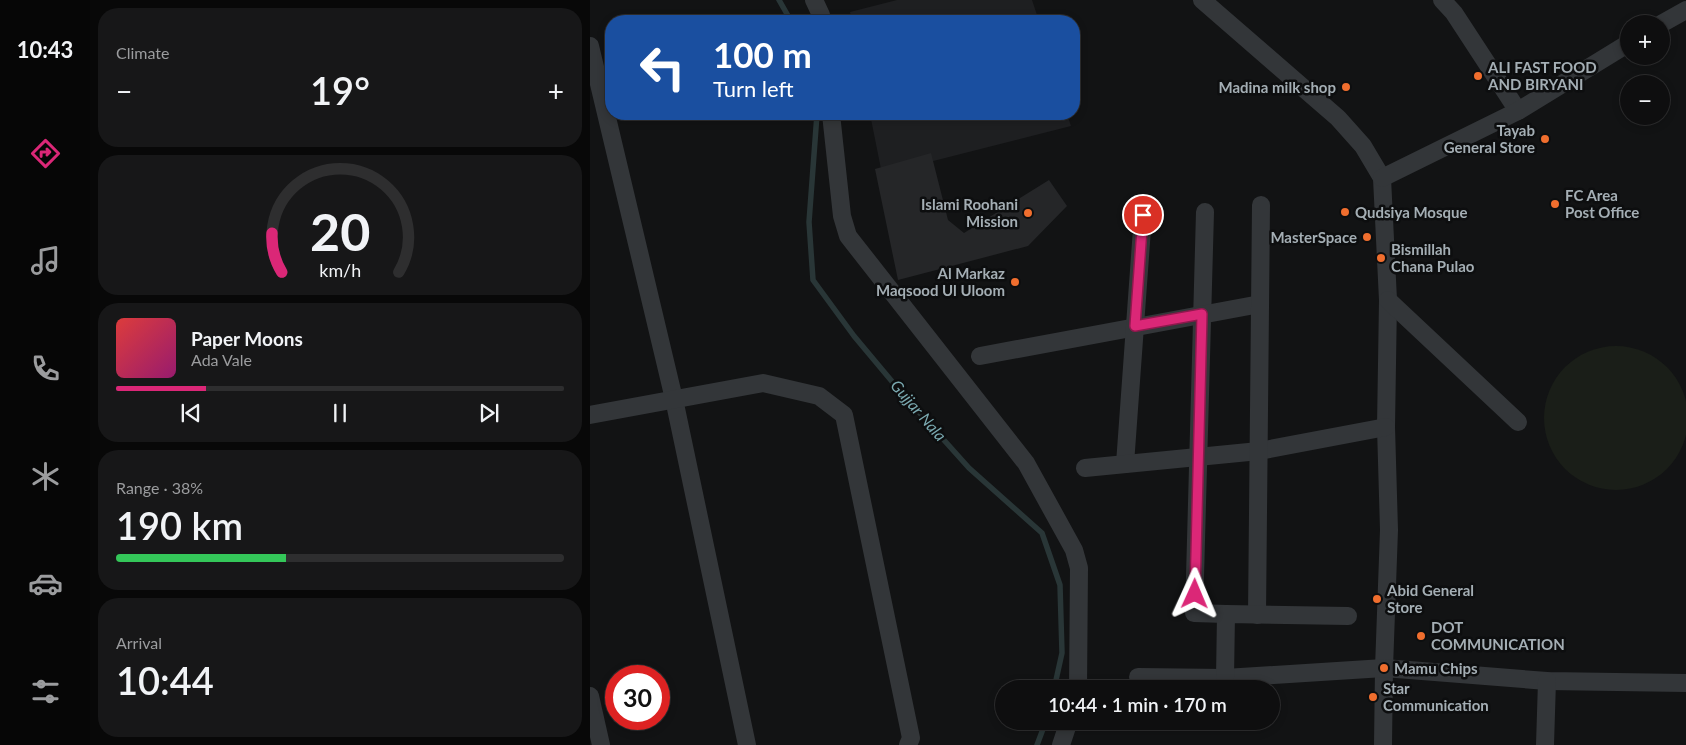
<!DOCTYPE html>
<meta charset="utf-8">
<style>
:root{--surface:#0e0e0f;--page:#171718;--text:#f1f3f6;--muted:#9b9c9e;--line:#2e2e2f;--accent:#db2777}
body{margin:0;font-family:Lato,sans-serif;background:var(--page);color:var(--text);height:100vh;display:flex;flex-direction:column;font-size:19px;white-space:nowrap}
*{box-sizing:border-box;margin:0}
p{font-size:16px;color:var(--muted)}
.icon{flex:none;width:28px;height:28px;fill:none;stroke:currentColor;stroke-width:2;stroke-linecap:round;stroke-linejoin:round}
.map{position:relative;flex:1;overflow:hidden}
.sheet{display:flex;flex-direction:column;gap:8px;padding:8px;background:#080808;width:500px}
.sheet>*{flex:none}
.guide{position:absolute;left:15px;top:15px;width:475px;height:105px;border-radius:20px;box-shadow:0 2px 8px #0003,0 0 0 1px var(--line);background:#1a4fa0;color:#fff;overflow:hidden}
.buttons{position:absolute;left:1030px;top:15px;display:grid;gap:10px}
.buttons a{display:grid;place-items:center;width:50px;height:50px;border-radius:50%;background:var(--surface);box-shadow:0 2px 8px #0003,0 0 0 1px var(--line);font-size:25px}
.speed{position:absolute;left:15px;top:665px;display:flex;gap:10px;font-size:25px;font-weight:700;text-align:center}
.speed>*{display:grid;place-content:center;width:65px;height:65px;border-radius:50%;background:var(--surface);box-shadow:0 2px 8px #0003,0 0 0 1px var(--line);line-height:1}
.speed .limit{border:8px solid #d22;background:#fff;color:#111}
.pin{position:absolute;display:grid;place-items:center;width:42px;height:42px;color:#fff;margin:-21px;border:2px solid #fff;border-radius:50%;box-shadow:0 1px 5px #0007}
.me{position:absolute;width:55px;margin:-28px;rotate:1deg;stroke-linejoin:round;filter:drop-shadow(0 0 4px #0008)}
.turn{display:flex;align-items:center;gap:18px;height:105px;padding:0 25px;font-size:22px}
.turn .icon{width:65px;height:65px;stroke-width:2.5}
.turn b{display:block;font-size:35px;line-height:42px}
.big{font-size:38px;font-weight:600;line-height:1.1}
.sheet .card{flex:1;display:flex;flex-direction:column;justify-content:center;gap:8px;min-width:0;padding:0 18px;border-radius:20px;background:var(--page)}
.sheet .dial{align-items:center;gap:0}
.dial svg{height:130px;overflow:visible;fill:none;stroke:var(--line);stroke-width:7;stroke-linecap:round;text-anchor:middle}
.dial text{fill:var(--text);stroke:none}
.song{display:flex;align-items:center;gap:15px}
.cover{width:60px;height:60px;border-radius:8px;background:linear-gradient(135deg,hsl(0 70% 55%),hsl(320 70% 35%))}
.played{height:5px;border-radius:2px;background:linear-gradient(90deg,var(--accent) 20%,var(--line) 20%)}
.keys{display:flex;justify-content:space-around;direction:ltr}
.heat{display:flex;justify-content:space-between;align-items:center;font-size:28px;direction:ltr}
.charge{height:8px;border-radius:4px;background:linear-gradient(90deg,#34c759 38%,var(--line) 0)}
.trip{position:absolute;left:405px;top:680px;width:285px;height:50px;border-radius:25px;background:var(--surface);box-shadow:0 2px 8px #0003,0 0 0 1px var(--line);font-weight:600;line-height:50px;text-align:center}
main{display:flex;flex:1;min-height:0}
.menu{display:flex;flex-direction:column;width:90px;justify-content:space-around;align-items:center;background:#060606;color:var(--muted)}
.menu .icon{width:35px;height:35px}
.menu .active{color:var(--accent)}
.menu b{font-size:22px;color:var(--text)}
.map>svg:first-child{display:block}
.built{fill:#1e1f21}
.green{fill:#1a1e18}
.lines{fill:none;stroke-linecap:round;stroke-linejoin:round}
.stream{stroke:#293637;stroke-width:5.5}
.building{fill:#252628}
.minor{stroke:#333639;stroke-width:18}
.route-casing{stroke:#8e194d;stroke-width:12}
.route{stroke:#db2777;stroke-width:9}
.poi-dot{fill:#f06e2e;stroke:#0d0e0f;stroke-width:2}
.labels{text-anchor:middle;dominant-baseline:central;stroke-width:5;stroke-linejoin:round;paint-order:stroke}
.poi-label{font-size:15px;font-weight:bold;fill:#a4aeb4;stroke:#0d0e0f;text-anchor:start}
.water-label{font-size:16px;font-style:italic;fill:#7aa9b0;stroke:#0d0e0f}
</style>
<main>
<nav class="menu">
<b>10:43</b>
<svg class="icon active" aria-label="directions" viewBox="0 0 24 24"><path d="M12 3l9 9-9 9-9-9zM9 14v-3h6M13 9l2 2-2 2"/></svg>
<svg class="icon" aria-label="music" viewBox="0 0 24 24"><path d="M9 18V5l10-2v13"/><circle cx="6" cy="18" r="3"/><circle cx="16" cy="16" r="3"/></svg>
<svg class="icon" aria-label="phone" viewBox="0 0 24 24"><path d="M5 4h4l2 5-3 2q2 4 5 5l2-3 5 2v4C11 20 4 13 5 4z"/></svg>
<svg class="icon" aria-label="climate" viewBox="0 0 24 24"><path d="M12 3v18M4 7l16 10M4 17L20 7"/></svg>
<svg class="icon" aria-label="car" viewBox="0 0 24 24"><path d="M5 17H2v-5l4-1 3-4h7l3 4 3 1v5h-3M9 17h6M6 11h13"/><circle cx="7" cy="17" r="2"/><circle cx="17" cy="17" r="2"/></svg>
<svg class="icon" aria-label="filters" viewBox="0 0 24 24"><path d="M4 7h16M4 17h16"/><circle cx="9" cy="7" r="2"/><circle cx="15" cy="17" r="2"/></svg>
</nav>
<section class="sheet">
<div class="card"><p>Climate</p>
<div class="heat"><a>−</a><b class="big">19°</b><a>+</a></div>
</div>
<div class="card dial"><svg viewBox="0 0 100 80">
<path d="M14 69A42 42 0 1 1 86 69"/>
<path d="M14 69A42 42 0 0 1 8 45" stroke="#db2777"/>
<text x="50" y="56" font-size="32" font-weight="700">20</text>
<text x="50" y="72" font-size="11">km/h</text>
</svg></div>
<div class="card">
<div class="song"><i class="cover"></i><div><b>Paper Moons</b><p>Ada Vale</p></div></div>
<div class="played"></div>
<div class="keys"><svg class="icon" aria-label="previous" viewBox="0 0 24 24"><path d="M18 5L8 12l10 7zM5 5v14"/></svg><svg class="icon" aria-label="pause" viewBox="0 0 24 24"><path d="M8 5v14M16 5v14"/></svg><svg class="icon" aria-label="next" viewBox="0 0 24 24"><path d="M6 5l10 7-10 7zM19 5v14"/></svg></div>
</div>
<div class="card"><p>Range · 38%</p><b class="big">190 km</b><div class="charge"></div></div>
<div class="card"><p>Arrival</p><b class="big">10:44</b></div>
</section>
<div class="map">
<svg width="1096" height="745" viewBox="0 0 1096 745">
<rect width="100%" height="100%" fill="#121314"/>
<g class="built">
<path d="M307,0H442L449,21H262L260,12Z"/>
<path d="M280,114H477L481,126L292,174Z"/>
</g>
<circle class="green" cx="1026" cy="418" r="72"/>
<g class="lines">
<g class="stream">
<path d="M189,0L201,21"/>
<path d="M227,114L219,222L223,280L264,336L310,391L379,468L452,533L470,585L472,653L464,689"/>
<path d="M447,745L456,721"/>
</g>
</g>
<path class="building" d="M341,153L358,220L374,233L459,180L477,206L438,246L308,280L285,169Z"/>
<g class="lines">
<g class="minor">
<path d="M224,0L231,15L232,21"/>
<path d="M612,0L748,118L773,146L792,178L798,300L796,427L799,530L794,668L793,745"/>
<path d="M852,0L864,13L928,111"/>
<path d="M1071,24L1096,10"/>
<path d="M0,46L84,399L157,745"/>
<path d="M241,114L252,216L258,236L436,463L484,550L489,568L488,689"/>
<path d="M792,178L928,111L1039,43"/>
<path d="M615,212L604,613L636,614"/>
<path d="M798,300L928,422"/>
<path d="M390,356L670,304"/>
<path d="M0,415L173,383L229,396L254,415L321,738L318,745"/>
<path d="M535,464L553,215"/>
<path d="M495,468L669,451L796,427"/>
<path d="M667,615L671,205"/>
<path d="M548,677L635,678L794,668L957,681L1096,683"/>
<path d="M635,678L636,614L758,616"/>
<path d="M0,696L11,745"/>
<path d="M471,745L479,721"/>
<path d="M955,745L957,681"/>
</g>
</g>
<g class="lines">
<defs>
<path id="route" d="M553,215L545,326L612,314L605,594"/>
</defs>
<use href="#route" class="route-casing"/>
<use href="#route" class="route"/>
</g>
<g class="poi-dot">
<circle cx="888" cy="76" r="5"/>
<circle cx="756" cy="87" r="5"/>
<circle cx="955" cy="139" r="5"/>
<circle cx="965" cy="204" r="5"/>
<circle cx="755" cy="212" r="5"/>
<circle cx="438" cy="213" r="5"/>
<circle cx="777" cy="237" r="5"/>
<circle cx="791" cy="258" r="5"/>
<circle cx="425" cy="282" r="5"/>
<circle cx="787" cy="599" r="5"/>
<circle cx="831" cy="636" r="5"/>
<circle cx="794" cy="668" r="5"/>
<circle cx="783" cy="697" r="5"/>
</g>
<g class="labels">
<g class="poi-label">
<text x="898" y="67">ALI FAST FOOD<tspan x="898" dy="17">AND BIRYANI</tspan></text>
<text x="746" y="87" text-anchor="end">Madina milk shop</text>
<text x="945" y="130" text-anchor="end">Tayab<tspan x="945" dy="17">General Store</tspan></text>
<text x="975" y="195">FC Area<tspan x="975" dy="17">Post Office</tspan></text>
<text x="428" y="204" text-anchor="end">Islami Roohani<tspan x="428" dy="17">Mission</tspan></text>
<text x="765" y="212">Qudsiya Mosque</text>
<text x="767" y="237" text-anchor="end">MasterSpace</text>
<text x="801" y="249">Bismillah<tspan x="801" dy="17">Chana Pulao</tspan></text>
<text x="415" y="273" text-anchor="end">Al Markaz<tspan x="415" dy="17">Maqsood Ul Uloom</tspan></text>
<text x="797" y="590">Abid General<tspan x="797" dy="17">Store</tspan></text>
<text x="841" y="627">DOT<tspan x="841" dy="17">COMMUNICATION</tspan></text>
<text x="804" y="668">Mamu Chips</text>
<text x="793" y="688">Star<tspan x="793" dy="17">Communication</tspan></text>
</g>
<g class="water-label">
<text transform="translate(329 410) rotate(49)">Gujjar Nala</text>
</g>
</g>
</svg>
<div class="buttons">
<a>+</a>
<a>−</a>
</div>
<div class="speed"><div class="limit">30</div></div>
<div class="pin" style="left:553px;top:215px;background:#d93025"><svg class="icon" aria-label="arrive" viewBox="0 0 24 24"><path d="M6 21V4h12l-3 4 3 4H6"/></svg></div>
<svg class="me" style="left:605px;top:594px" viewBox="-20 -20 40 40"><path d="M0-17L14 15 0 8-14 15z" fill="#db2777" stroke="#fff" stroke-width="4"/></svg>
<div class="trip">10:44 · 1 min · 170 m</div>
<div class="guide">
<div class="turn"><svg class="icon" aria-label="left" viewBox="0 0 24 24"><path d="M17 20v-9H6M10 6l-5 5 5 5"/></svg><div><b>100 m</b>Turn left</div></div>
</div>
</div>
</main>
